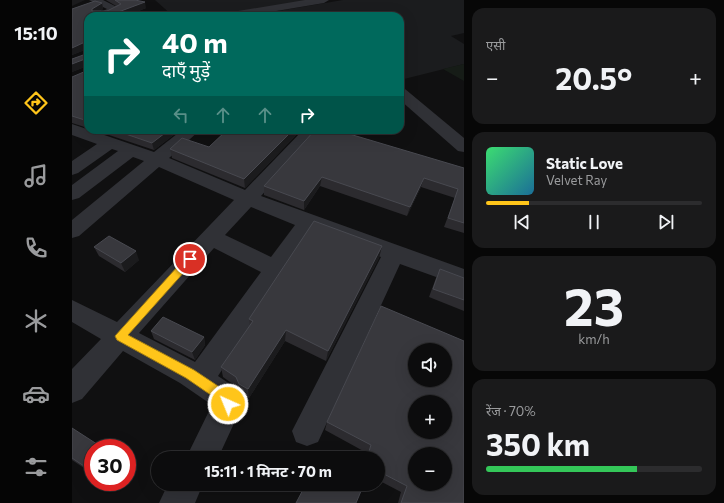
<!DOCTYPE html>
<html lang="hi">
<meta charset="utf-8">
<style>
:root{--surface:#0c0c0d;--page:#1a1a1b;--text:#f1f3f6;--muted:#9a9b9d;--line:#2c2c2e;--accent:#ffc51a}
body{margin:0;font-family:Commissioner,"Noto Sans Devanagari",sans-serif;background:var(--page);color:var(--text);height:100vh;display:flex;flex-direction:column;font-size:15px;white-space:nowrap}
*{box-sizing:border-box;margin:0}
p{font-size:13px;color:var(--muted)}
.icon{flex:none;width:22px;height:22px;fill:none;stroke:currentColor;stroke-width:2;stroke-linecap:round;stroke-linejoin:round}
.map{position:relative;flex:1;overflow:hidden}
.drawer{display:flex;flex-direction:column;gap:8px;padding:8px;background:#070707;width:260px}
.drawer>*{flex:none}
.hud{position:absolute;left:12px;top:12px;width:320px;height:122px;border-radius:12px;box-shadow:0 4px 16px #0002,0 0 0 1px var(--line);background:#00695c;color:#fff;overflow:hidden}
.buttons{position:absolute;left:336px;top:343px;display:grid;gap:8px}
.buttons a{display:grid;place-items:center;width:44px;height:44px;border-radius:50%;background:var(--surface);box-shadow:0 4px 16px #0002,0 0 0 1px var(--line);font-size:20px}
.speed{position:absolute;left:12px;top:439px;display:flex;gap:8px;font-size:20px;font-weight:700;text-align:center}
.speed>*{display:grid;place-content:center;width:52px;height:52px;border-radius:50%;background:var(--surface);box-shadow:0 4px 16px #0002,0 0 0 1px var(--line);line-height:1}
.speed .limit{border:6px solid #d22;background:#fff;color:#111}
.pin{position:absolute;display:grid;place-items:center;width:34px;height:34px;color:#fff;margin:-17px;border:2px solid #fff;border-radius:50%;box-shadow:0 1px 4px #0007}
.me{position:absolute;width:44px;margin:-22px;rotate:316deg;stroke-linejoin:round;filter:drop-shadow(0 0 3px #0008)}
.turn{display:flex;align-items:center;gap:14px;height:84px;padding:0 12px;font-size:18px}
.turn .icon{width:52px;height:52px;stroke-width:2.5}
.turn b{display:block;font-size:28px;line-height:34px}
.lanes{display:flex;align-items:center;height:38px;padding:0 12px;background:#0003;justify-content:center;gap:20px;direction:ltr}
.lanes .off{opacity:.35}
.big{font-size:30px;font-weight:700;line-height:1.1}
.drawer .widget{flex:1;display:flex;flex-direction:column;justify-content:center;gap:6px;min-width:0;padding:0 14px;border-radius:12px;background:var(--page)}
.drawer .dial{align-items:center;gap:0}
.dial b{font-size:52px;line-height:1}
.song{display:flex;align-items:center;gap:12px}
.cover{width:48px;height:48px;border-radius:6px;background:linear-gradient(135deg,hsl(140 70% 55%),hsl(200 70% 35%))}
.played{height:4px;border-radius:2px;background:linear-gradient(90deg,var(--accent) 20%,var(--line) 20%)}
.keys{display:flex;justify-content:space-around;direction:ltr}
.heat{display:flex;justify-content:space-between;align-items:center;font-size:22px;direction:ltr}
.charge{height:6px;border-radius:3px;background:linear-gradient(90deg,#34c759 70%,var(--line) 0)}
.trip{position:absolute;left:79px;top:451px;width:234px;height:40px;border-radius:20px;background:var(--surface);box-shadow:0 4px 16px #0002,0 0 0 1px var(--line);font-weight:700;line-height:40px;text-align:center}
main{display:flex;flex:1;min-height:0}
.menu{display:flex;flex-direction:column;width:72px;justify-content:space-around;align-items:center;background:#050505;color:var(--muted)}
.menu .icon{width:28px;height:28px}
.menu .current{color:var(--accent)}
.menu b{font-size:18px;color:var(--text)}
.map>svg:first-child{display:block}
.built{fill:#1b1c1e}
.green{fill:#161c17}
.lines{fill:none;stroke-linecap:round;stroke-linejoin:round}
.street{fill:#303136;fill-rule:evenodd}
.wall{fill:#2c2b2f}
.shaded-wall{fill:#1b1b1d}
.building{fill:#38383d;stroke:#484950;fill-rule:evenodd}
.route{fill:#ffc51a;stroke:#a68011}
</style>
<main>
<nav class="menu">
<b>15:10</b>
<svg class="icon current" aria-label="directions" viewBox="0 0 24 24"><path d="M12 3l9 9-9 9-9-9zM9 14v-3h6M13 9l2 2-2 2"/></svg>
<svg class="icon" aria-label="music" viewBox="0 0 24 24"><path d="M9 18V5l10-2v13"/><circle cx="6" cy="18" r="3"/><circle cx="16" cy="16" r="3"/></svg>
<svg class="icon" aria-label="phone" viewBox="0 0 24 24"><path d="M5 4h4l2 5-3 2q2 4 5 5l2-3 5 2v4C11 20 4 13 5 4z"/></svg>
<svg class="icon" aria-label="climate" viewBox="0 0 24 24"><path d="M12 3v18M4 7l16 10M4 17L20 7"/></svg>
<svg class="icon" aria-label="car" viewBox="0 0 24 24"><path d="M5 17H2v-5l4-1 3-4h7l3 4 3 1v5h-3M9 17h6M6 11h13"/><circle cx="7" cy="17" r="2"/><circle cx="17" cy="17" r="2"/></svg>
<svg class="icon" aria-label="filters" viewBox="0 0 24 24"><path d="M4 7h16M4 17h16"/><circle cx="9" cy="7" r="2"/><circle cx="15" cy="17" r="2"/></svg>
</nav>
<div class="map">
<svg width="392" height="503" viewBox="0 0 392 503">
<rect width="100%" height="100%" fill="#101011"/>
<g class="built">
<path d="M83,0H241L142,16H101Z"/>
<path d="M271,0H392V33L379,36L392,44V64L328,80V16H176Z"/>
</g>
<path class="green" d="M392,64V81L371,69Z"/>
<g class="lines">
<g class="street">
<path d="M17,0H31L49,9L36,16H22L35,9Z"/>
<path d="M233,0H257L252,3L174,16H149L154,13Z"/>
<path d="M328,88L333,89L392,138V152L386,151L328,100Z"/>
<path d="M0,124L82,152L110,130H128L97,158L173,190L231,130H248L189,196L392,269V287L328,264L246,442L235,446L224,442L220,431L309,257L240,231L146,376L164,388L171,404L146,458H114L140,405L108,383L51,351L10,399L0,403V369L29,339L0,322V300L45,322L162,200L87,167L7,236L0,238V220L72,161L61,157L7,198L0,200V185L46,151L40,149L6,173L0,175V161L25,144L0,135ZM179,207L223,225L199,257L153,235ZM142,248L189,272L123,362L67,333Z"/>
<path d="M96,484H131L123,503H87Z"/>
</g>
</g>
<g class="wall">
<path d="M34,0H43L74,8L54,16H16V128L0,123V77L14,71L15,66L0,72V59L14,54L15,49L0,55V9L30,3L31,9L28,11H35L44,6Z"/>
<path d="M22,130H108L82,150Z"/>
<path d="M155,130H229L173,188L100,158L98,149L137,147Z"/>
<path d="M243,130L392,168V233L372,227L383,198L349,187L335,216L248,186L232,210L192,195V186Z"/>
<path d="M310,246L307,258L254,361L213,341L177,398L168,393L165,387L151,377L149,367L178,326L177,319Z"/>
<path d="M22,247L67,260L53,272L27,256Z"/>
<path d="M368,269L392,278V311L357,297L364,278Z"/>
<path d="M79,331L132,337L133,345L123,360L82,339Z"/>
<path d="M392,341V503H326L329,492L306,480V458H293L295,453L253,430L255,422Z"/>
<path d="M0,428L21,448V474L0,460Z"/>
</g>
<g class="shaded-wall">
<path d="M0,0H13L0,6Z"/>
<path d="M73,2L74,8L54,16H42L41,14Z"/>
<path d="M30,3L31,9L21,15L20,9Z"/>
<path d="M13,42L15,49L0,55V48Z"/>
<path d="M13,59L15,66L0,72V64Z"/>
<path d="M97,130H108L82,150L80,143Z"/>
<path d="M221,130H229L173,188L172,179Z"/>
<path d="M250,177L248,186L232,210V201Z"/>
<path d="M352,178L349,187L335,216L338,207Z"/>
<path d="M310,246L307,258L254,361L256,351Z"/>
<path d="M64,251L67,260L53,272L49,263Z"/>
<path d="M214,330L213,341L177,398L176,389Z"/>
<path d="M132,337L133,345L123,360L120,352Z"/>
</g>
<g class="building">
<path d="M43,0H63L73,2L41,14L51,16H16V121L0,116V77L14,71L15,60L13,59L0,64V59L14,54L15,43L13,42L0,48V9L23,1L30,3L20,9V11H35L49,4Z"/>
<path d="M42,130H97L80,143Z"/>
<path d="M155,130H221L172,179L98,149L110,138L137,147Z"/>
<path d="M243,130H264L392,168V223L376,218L386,189L352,178L338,207L250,177L232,201L192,186Z"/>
<path d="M242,221L310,246L256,351L214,330L176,389L167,384L164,377L149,367L181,321L177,319Z"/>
<path d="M37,236L64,251L49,263L22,247Z"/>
<path d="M368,269L392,278V300L361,289Z"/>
<path d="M309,306L392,341V503H329L335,486L306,471V458H295L299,445L255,422ZM343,350H373V380H343ZM343,402H373V432H343ZM343,454H373V484H343Z"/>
<path d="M91,317L132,337L120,352L79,331Z"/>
<path d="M0,428L31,448H21V472L0,458Z"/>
<path d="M248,454L254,458H247Z"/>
<path d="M234,484H292L284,503H224Z"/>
</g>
<path class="route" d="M118,255L123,259L122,261L56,335L122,370L158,394L162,404L160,408L156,410L151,408L149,402L114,378L45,340L43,336L115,256Z"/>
</svg>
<div class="buttons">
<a><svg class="icon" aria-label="sound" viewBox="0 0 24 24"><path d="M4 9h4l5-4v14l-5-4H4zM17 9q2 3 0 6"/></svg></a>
<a>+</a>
<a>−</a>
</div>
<div class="speed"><div class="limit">30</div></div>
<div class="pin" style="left:118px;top:259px;background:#d93025"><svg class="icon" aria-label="arrive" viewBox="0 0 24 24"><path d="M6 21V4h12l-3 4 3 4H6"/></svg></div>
<svg class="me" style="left:156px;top:404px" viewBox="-20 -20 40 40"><circle r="17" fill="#ffc51a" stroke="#fff" stroke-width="3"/><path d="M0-11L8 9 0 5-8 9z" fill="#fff"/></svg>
<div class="trip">15:11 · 1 मिनट · 70 m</div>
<div class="hud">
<div class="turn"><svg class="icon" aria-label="right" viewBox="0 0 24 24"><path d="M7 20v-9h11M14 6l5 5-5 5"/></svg><div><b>40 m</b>दाएँ मुड़ें</div></div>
<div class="lanes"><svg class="icon off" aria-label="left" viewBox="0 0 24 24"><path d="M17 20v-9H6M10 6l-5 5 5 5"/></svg><svg class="icon off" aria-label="ahead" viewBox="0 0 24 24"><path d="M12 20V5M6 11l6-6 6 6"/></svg><svg class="icon off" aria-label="ahead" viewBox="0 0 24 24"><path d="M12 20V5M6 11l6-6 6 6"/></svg><svg class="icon" aria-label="right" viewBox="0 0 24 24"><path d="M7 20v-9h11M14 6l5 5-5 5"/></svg></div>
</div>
</div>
<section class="drawer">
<div class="widget"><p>एसी</p>
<div class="heat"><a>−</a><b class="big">20.5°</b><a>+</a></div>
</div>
<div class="widget">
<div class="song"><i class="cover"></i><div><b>Static Love</b><p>Velvet Ray</p></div></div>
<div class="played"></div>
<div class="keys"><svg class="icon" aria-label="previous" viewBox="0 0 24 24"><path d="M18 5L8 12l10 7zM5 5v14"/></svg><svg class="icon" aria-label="pause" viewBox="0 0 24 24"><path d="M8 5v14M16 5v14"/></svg><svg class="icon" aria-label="next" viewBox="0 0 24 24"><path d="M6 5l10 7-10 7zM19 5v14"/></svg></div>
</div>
<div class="widget dial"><b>23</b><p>km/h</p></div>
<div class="widget"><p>रेंज · 70%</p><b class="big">350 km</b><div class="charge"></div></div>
</section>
</main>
